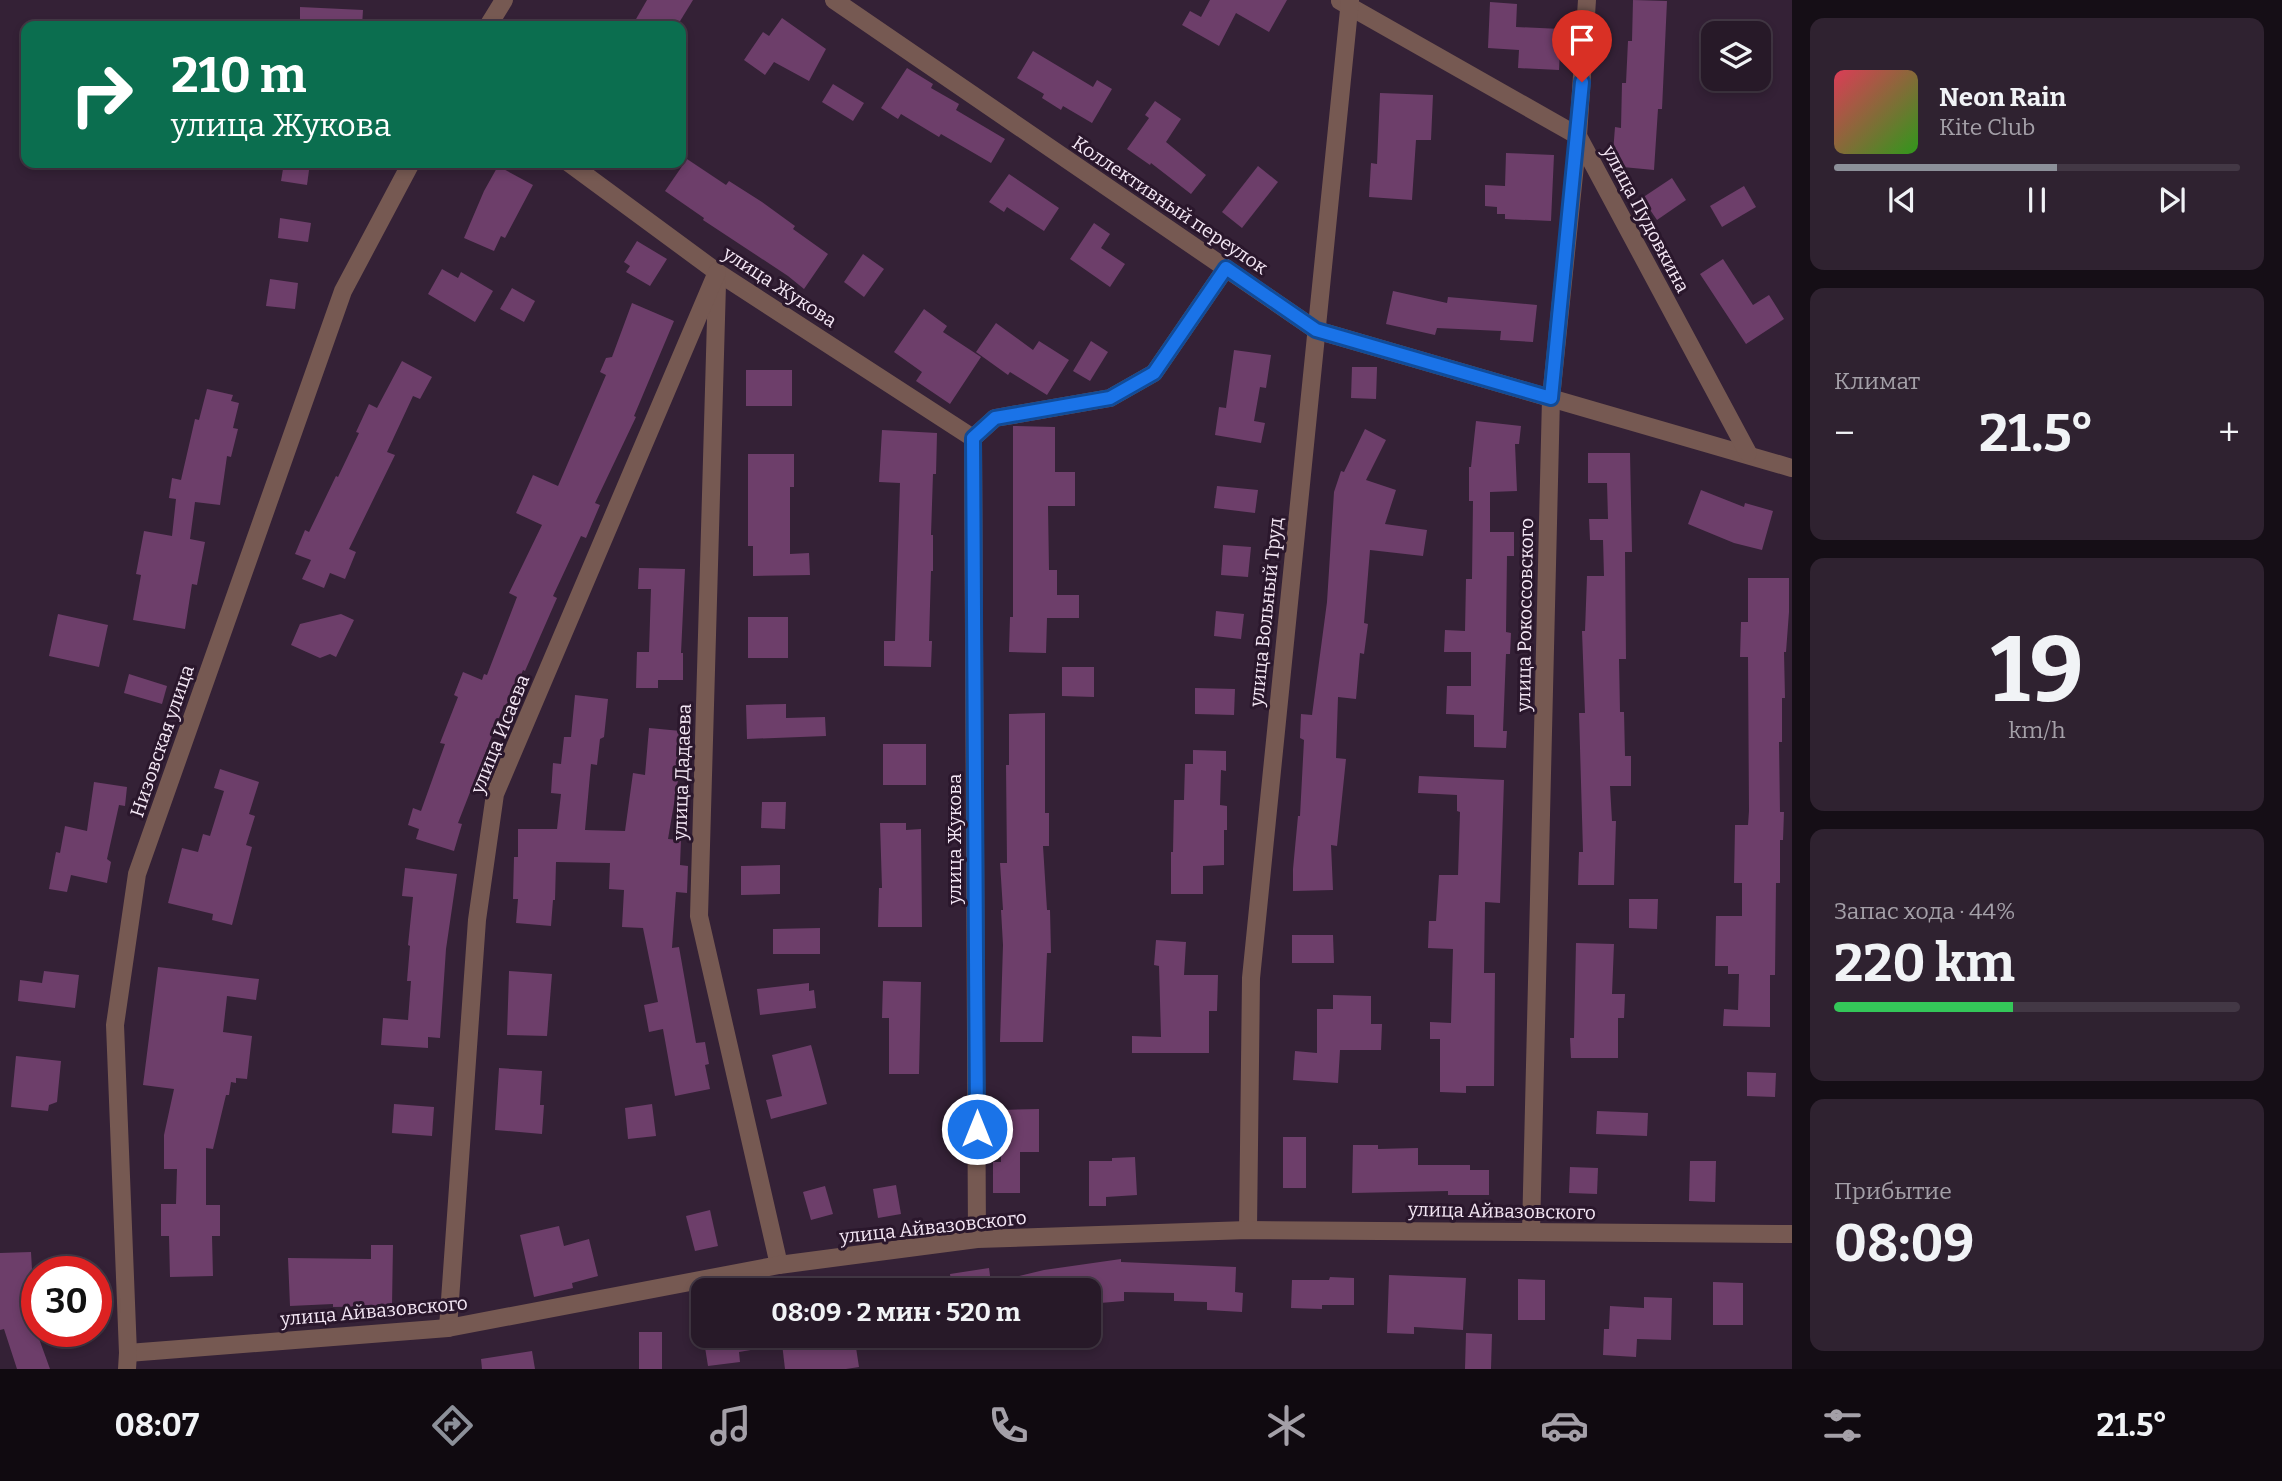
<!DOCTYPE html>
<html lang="ru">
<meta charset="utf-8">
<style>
:root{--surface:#271928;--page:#2f2230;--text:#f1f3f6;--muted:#a4a0a8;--line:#433845;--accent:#8c9099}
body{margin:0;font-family:Bitter,serif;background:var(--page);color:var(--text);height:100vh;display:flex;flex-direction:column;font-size:26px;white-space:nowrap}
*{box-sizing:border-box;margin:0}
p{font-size:23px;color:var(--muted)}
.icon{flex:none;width:38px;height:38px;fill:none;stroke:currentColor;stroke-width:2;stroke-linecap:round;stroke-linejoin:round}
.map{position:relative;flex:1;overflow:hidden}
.side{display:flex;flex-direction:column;gap:18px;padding:18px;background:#150e16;width:490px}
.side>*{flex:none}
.top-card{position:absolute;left:21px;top:21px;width:665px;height:147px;border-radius:14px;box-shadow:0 4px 10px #0003,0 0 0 2px var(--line);background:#0b6e4f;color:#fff;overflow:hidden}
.tools{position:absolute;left:1701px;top:21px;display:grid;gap:14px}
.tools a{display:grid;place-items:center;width:70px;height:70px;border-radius:14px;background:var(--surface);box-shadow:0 4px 10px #0003,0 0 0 2px var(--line);font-size:35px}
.speed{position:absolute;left:21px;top:1256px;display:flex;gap:14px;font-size:35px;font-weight:700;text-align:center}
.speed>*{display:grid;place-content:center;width:91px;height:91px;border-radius:50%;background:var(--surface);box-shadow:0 4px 10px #0003,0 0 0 2px var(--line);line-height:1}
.speed .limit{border:10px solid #d22;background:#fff;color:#111}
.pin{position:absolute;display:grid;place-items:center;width:60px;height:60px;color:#fff;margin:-72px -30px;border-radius:50% 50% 50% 0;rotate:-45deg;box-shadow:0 0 7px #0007}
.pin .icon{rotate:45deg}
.me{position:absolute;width:77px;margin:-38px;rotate:0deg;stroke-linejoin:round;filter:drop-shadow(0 0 5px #0008)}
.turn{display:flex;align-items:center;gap:24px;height:147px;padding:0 35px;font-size:32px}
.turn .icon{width:91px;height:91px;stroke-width:2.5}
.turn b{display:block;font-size:49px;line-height:60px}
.big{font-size:52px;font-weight:700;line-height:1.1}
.side .widget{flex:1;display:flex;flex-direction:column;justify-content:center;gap:10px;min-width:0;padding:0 24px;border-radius:14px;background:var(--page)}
.side .dial{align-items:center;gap:0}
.dial b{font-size:91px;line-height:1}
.song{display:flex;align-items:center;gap:21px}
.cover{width:84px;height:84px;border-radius:10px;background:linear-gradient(135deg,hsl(350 70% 55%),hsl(110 70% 35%))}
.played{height:7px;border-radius:4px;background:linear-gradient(90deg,var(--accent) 55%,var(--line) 55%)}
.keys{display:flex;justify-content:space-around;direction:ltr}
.heat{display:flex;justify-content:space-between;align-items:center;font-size:38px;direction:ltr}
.charge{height:10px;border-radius:5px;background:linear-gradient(90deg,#34c759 44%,var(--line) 0)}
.trip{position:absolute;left:691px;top:1278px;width:410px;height:70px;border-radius:14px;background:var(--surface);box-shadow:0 4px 10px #0003,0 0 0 2px var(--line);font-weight:700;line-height:70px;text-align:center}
.menu{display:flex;height:112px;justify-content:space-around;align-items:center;background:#100a10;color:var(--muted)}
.menu .icon{width:49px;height:49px}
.menu .on{color:var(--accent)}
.menu b{font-size:32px;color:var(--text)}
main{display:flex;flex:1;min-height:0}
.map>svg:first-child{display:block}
.building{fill:#6d3e6a}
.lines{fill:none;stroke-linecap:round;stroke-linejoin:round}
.street{stroke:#765952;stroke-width:18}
.route-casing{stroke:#114b97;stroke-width:18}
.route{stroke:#1a73e8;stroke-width:12}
.labels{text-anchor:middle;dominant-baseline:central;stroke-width:6;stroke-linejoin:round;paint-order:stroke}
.street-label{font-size:19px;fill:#f4e7f5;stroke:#2a172c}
</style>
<main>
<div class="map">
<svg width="1792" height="1369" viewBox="0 0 1792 1369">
<rect width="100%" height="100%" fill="#342136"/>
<g class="building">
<path d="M647,0H693L677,26H632Z"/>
<path d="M1210,0H1287L1269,32L1236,13L1219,46L1182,25L1190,11L1201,17Z"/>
<path d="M1633,0L1667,1L1662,109H1658L1654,170L1612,166L1615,127L1621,128L1622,83H1626L1628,41H1632Z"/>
<path d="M1490,2L1517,4L1516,27L1561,29L1559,70L1518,68L1519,50L1488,48Z"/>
<path d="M300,7L363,10L362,26H300Z"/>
<path d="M782,18L826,49L809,81L774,62L765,75L744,60L763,32L769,36Z"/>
<path d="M1033,51L1093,87L1097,80L1112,89L1092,123L1063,106L1061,110L1042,98L1044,94L1017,78Z"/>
<path d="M907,68L933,84L931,88L959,104L956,110L1005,139L991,163L941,134L939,137L901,114L898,119L881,108Z"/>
<path d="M833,84L864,103L853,121L822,102Z"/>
<path d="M1380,93L1433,95L1431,140H1416L1412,200L1369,197L1371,163L1377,164Z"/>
<path d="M1155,101L1181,119L1166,142L1206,175L1191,194L1151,163L1150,165L1127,149L1149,118L1145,115Z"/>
<path d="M1506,153L1554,155L1551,221L1505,219V214H1497V207L1485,206V185L1505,186Z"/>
<path d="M687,159L726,185L729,181L762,202L795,226L793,229L828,254L804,289L788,276L703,220L704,218L665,191Z"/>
<path d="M284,163H310L307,185L281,181Z"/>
<path d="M498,166L533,185L505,238L501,236L494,251L464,238L484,191Z"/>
<path d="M1258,166L1278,182L1242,228L1222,212Z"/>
<path d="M1009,174L1059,208L1044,231L1007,207L1004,212L989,202Z"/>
<path d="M1672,178L1686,200L1657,220L1642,198Z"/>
<path d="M1744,186L1756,207L1722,227L1710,206Z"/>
<path d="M280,218L311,223L308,242L278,238Z"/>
<path d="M1094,223L1110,234L1101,248L1125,264L1110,287L1070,259Z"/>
<path d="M637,241L667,259L650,286L626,272L630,266L624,262Z"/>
<path d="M863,254L884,269L864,297L844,282Z"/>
<path d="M1723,259L1753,305L1769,295L1784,319L1746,344L1700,274Z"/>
<path d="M442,269L458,278L461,272L493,291L475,322L428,294Z"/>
<path d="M270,279L298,283L295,309L266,306Z"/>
<path d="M512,288L535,301L524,322L500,309Z"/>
<path d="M1393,291L1447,303L1448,297L1537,305L1533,342L1500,340L1501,331L1437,328L1435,335L1386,324Z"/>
<path d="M632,303L674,321L634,416L636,417L595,503L600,505L586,538L581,536L553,596L557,598L525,671L523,670L508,707L504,705L458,823L462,824L454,851L416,839L419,829L408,825L413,808L421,811L445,744L440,743L458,697L454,695L463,672L482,680L484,674L487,675L517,597L509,593L542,525L516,513L533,475L558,486L606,375L600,372L606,358L612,357Z"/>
<path d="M924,309L947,326L943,332L981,357L950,404L916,381L922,372L894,352Z"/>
<path d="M996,323L1033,350L1039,341L1069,360L1047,395L1010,372L1008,375L976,352Z"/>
<path d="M1091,341L1108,352L1090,381L1073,371Z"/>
<path d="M1234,350L1271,355L1266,388L1260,387L1254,421L1265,423L1261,443L1215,435L1219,407L1226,408Z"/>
<path d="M402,361L432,377L420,399L413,396L387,452L395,455L349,549L356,552L345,579L330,573L324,588L302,579L311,560L295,554L305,530L309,532L336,476L338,477L359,433L356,432L369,404L377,408Z"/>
<path d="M1352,367H1377L1376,399L1351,398Z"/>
<rect x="746" y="370" width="46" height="36"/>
<path d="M207,389L233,395L231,401L239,403L233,428L238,429L231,457L227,456L220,505L195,502L190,539L205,542L197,585L192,584L185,629L133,620L141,575L136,574L144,531L172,536L176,499L169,498L172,478L181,480L195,419L199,420Z"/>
<path d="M1476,421L1521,426L1519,444H1515L1517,491L1490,492V532H1514V556H1507L1506,632L1511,633L1510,654H1506L1503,731H1507L1506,748L1474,747V715L1446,714L1447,686H1471V652H1444L1445,630L1465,631L1466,579H1472L1473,501H1469V467H1471Z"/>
<path d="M1013,426L1055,427V472H1075V506H1048L1049,570H1057V595H1079V618H1047L1046,653L1009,652L1010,617H1013Z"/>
<path d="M1365,429L1386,440L1366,480L1396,490L1385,524L1427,530L1423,556L1370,550L1364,623L1368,624L1364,654L1360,653L1356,699L1338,697L1336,758L1346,759L1337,846L1331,845L1333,890L1293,891V869L1298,816H1300L1304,740L1300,738L1301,714L1312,715L1327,602L1334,492L1341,471L1344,472Z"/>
<path d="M882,430L937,433L936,474H933L931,535H933V571H931L929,641H932L931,667L884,666V641H895L900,483L879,482Z"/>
<path d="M1588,453H1630L1632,552H1625L1626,659H1619L1620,712H1624L1625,756H1631V786H1610L1612,821H1616L1614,885H1578L1579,852H1583L1579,713H1585L1582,631H1585L1587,576H1604L1603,540H1590L1589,519H1608L1607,483H1588Z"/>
<path d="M748,454H794V487H790V554L809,553L810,575L753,576V546H748Z"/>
<path d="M1217,486L1258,490L1255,513L1214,508Z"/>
<path d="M1701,490L1744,507L1745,503L1773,511L1762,550L1734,543L1688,524Z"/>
<path d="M1223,545L1251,547L1248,577L1221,575Z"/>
<path d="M639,568L685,569L681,653H683V680H658V688H636L637,652H649L651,589H638Z"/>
<path d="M1748,578H1789V612L1786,652H1784L1785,698H1782V742H1779L1780,812H1784L1783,840H1780V883H1776L1775,975H1770V1027L1723,1026L1724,1009L1738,1010L1739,974H1728V966H1715L1716,916H1742V883H1734L1735,825H1748L1749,811L1748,657H1740L1741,622H1748Z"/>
<path d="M1216,611L1244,614L1241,639L1214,636Z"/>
<path d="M58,614L108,625L99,667L49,656Z"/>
<path d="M341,614L354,620L336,657L330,654L320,658L291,645L300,624Z"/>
<rect x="748" y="617" width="40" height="41"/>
<path d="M1062,667H1094V697L1062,696Z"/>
<path d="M129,674L167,686L162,704L124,693Z"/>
<path d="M1195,688L1235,689L1234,715L1195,714Z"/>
<path d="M575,695L608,699L604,737L600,739L597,765L591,764L585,830L625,831L633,773L645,775L649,728L681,731L678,780L668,839L681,840L680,865L688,866L687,893L676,892L672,948L679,947L696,1043L705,1042L709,1064L705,1065L710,1089L675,1096L663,1029L649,1032L644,1005L658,1002L643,928L622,927L624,890L609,889L610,863L556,862L555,900H553L551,926L516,923L518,899H513L514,857H518V829H557L561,794L551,793L553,763L561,764L564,737H571Z"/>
<path d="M786,704V718L825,717L826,736L747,739L746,705Z"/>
<path d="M1045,713V813H1049V846H1043L1047,910H1050L1051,953H1047L1043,1042H1000L1003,945L1001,910H1003L1000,863H1007L1006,765H1009V714Z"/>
<rect x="883" y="744" width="43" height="41"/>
<path d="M1193,750L1226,751V771L1221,770L1220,805L1227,806V830H1224V865L1203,866V894H1171V852H1173L1174,800H1184L1185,764H1193Z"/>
<path d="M220,769L259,782L249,814L255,816L246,845L252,847L232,925L212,920L213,914L168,903L182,848L198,852L203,834L210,836L224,791L214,788Z"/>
<path d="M1419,776L1504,780L1500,903L1485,902L1484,973H1495L1494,1086H1466V1093L1440,1092V1039H1430V1022L1451,1023L1453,949L1428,948L1429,921H1436L1439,875H1458L1460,812L1457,811V795L1418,793Z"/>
<path d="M94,782L127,787L125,806L119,805L107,859L111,862L107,883L71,875L67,892L49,889L56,852L60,853L65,826L87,831Z"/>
<path d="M762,802H786L785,829L761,828Z"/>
<path d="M880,823H906V830L921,829L922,927H878L879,888H882Z"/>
<path d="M780,865V894L741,895V866Z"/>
<path d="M405,868L457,874L446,949L440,1038L428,1037V1048L381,1045L383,1018L408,1020L411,981H407L410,946L408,945L413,897L402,896Z"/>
<path d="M1629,899H1658L1657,929L1629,928Z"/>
<path d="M820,928V954H773V929Z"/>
<path d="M1292,935H1333L1334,963H1292Z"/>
<path d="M1156,940L1186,942L1184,975H1218L1217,1011H1209V1053H1132V1036L1161,1037L1159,966L1154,965Z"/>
<path d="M1576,943L1614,944L1612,994H1625L1624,1018H1618V1058H1571L1570,1038H1574Z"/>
<path d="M158,967L259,979L256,1000L227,996L223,1032L252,1036L247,1079L236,1078V1083L231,1082L229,1095H226L213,1149L206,1148V1205H220V1236H212L213,1276L170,1277L169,1236H161V1204H176L177,1169H164V1135L174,1089L143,1085Z"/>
<path d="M44,971L79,975L75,1008L18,1001L20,980L42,983Z"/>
<path d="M509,971L552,974L547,1036L507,1035Z"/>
<path d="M883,981L921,982L919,1074H889V1018H882Z"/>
<path d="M809,983V991L814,990L816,1008L760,1015L757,989Z"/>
<path d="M1333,995L1371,996V1024H1382L1381,1050H1340L1338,1083L1293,1080L1295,1051L1317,1053V1009H1333Z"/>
<path d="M811,1045L827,1104L771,1119L766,1100L782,1096L772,1055Z"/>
<path d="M16,1056L61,1061L57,1102L49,1105L48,1111L11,1107Z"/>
<path d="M499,1068L542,1071L540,1105H544L542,1134L495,1130Z"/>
<path d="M1747,1072L1776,1073L1775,1097L1747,1096Z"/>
<path d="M394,1104L434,1107L432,1136L392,1133Z"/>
<path d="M652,1104L656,1136L628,1139L625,1108Z"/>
<path d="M1039,1109V1152H1020V1193H993V1162H1001V1110Z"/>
<path d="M1597,1111L1648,1113L1647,1136L1596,1134Z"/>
<rect x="1283" y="1137" width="23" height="51"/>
<path d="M1353,1145H1378V1149L1418,1148V1165H1470V1170H1489V1195H1448V1191L1352,1193Z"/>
<path d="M1135,1157L1137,1195L1106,1197V1206H1089V1161H1112V1158Z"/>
<path d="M1690,1161H1716L1715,1202L1689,1201Z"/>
<path d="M1570,1167L1598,1168L1597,1194L1569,1193Z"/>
<path d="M896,1185L901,1214L878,1218L873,1189Z"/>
<path d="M825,1186L833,1214L811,1220L803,1192Z"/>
<path d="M710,1210L718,1246L695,1251L686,1216Z"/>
<path d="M559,1226L564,1246L589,1239L598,1276L572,1283L573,1288L534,1297L520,1235Z"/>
<path d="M371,1245H393L392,1306L333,1307V1304L290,1306L288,1258L371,1259Z"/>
<path d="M31,1252L34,1305H37V1333L50,1369H17L4,1329L0,1330V1253Z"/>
<path d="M1121,1259V1262L1236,1267L1235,1292L1243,1293L1242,1312L1207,1310V1302L1174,1301V1293L1124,1292V1301L1088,1304V1290H952L950,1274L989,1268L991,1283L1044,1270Z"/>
<path d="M1389,1275L1466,1278L1463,1330L1414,1327V1334L1387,1333Z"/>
<path d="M1330,1277L1354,1278V1305H1322V1309L1291,1308L1292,1280H1329Z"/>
<path d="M1518,1279L1545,1280V1320H1518Z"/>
<path d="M1713,1282L1743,1283V1325H1713Z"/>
<path d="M1644,1297L1672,1298L1671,1340L1637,1339L1636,1357L1603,1355L1604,1329H1609L1610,1306L1644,1308Z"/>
<rect x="639" y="1332" width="23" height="37"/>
<path d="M1466,1333L1492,1334L1491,1369H1465Z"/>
<path d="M703,1335H779L780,1345L739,1352L740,1362L708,1366Z"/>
<path d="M781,1335H854L859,1367L846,1369H785Z"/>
<path d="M532,1351L535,1369H482L481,1359Z"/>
</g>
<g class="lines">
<g class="street">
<path d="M834,0L1316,330L1792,468"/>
<path d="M1340,1L1578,136L1748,453"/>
<path d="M488,26L504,0"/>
<path d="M569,163L717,272L973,438L977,1239"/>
<path d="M717,284L699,916L779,1265"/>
<path d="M973,438L995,418L1110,398L1154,373L1226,268"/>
<path d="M1248,1230L1251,978L1350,0"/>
<path d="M1531,1232L1551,398L1578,136L1587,0"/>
<path d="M448,1328L477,920L495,794L717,272"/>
<path d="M128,1353L448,1328L779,1265L977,1239L1248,1230L1792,1234"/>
<path d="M127,1369L128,1353L115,1025L137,874L343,291L411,163"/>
</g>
</g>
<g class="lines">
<defs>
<path id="route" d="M977,1129L973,438L995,418L1110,398L1154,373L1226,268L1316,330L1551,398L1582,82"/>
</defs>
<use href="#route" class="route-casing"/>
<use href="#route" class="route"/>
</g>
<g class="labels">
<g class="street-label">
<text transform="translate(1170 205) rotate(34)">Коллективный переулок</text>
<text transform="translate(1646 219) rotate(62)">улица Пудовкина</text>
<text transform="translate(780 287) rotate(33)">улица Жукова</text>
<text transform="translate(1266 612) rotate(-84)">улица Вольный Труд</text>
<text transform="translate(1525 615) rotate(-89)">улица Рокоссовского</text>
<text transform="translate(500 734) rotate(-68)">улица Исаева</text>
<text transform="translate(162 741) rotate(-71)">Низовская улица</text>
<text transform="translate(682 772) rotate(-88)">улица Дадаева</text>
<text transform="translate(954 839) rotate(-90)">улица Жукова</text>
<text transform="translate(1502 1211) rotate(1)">улица Айвазовского</text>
<text transform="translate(933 1227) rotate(-6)">улица Айвазовского</text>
<text transform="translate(374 1311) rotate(-5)">улица Айвазовского</text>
</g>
</g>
</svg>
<div class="tools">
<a><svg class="icon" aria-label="layers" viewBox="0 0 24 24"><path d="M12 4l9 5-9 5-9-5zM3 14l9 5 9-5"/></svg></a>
</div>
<div class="speed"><div class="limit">30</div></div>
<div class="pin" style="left:1582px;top:82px;background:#d93025"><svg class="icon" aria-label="arrive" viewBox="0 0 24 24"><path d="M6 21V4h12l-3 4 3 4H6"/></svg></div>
<svg class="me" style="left:977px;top:1129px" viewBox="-20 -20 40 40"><circle r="17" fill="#1a73e8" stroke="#fff" stroke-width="3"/><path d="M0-11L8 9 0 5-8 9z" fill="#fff"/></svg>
<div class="trip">08:09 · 2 мин · 520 m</div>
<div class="top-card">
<div class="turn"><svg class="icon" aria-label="right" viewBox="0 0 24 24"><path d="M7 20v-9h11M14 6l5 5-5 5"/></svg><div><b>210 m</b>улица Жукова</div></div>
</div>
</div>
<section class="side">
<div class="widget">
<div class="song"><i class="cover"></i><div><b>Neon Rain</b><p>Kite Club</p></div></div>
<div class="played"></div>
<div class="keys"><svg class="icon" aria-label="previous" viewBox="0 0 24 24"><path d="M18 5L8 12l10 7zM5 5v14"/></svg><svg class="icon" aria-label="pause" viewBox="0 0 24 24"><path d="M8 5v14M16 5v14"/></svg><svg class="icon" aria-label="next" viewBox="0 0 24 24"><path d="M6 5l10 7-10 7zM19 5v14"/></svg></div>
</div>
<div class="widget"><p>Климат</p>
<div class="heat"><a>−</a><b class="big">21.5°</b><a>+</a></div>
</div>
<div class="widget dial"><b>19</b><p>km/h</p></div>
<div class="widget"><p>Запас хода · 44%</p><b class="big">220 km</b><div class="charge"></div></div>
<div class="widget"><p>Прибытие</p><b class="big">08:09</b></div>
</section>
</main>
<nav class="menu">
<b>08:07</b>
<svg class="icon on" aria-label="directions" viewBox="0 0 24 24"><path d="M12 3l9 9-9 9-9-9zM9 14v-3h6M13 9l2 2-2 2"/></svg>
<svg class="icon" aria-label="music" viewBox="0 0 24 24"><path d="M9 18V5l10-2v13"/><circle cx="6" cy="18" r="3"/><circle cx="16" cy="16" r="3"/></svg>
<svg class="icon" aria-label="phone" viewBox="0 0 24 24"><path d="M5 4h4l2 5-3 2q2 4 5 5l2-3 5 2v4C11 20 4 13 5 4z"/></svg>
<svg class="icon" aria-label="climate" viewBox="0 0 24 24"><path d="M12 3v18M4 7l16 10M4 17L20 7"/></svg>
<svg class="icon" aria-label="car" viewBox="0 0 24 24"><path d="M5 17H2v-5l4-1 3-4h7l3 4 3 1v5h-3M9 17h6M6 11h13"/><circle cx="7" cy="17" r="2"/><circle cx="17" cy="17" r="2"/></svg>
<svg class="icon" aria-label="filters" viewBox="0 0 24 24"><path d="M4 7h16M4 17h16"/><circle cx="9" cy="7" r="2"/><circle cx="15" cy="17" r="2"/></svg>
<b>21.5°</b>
</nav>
